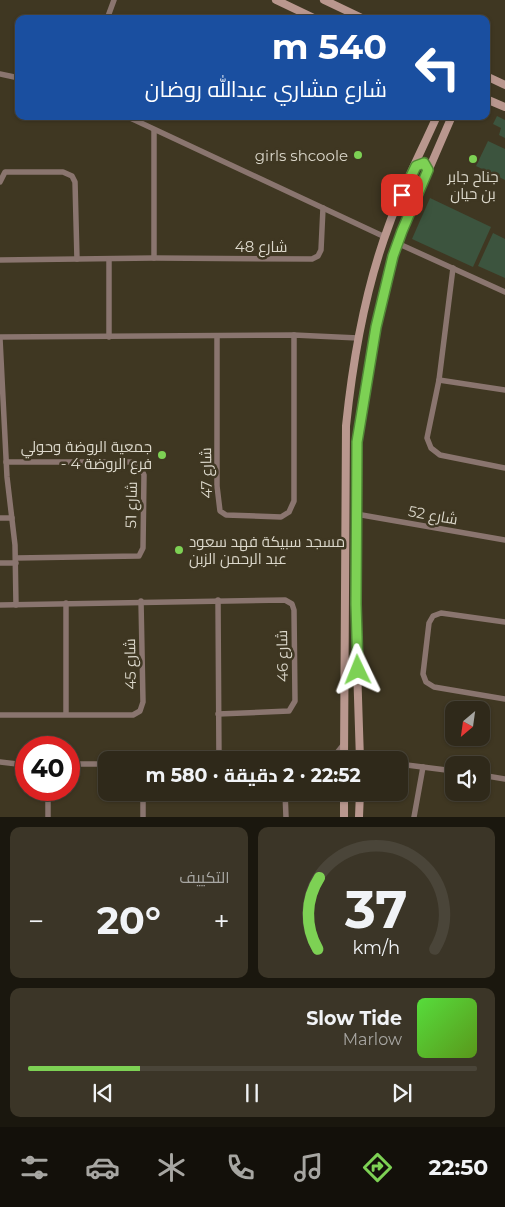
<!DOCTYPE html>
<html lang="ar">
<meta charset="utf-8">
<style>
:root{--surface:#2f291a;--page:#3b3527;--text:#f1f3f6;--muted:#a7a6a2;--line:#4a4539;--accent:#7dd154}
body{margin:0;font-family:Montserrat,Cairo,sans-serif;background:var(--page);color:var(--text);direction:rtl;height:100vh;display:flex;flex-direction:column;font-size:19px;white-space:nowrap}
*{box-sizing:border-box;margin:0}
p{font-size:16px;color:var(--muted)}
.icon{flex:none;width:28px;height:28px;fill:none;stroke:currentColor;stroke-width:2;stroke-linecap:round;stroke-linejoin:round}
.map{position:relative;height:817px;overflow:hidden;direction:ltr}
.details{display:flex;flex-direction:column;gap:10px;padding:10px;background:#1a170e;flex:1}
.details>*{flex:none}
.banner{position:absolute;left:15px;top:15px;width:475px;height:105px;border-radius:10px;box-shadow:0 1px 4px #0004,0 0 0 1px var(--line);direction:rtl;background:#1a4fa0;color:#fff;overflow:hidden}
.needle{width:32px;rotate:209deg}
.controls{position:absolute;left:445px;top:701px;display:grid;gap:10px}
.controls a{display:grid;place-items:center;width:45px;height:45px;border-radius:10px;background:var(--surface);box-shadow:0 1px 4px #0004,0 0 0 1px var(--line);font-size:25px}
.speed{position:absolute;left:15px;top:736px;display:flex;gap:10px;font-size:25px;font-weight:700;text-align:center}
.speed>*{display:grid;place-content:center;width:65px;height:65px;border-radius:50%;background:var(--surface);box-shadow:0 1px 4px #0004,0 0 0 1px var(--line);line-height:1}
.speed .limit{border:8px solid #d22;background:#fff;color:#111}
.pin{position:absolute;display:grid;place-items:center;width:42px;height:42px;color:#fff;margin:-21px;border-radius:10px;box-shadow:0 2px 8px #0006}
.me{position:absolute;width:55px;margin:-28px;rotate:358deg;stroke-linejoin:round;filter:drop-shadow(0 0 4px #0008)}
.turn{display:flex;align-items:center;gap:18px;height:105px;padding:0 20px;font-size:22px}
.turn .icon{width:65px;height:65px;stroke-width:2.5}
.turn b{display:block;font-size:35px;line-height:42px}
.big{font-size:38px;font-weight:700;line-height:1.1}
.details .tile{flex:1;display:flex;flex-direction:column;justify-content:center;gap:8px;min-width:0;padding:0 18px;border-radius:10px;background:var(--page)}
.details .dial{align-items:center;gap:0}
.dial svg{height:130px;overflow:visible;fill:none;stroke:var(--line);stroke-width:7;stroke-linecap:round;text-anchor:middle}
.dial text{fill:var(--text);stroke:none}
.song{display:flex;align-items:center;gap:15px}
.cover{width:60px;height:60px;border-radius:8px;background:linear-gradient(135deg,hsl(110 70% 55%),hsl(90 70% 35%))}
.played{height:5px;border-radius:2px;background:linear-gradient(90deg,var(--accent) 25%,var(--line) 25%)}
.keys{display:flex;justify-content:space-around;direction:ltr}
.heat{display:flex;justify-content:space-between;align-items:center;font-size:28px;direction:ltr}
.details .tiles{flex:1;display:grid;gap:10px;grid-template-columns:1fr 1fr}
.tile:last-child{grid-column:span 2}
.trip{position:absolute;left:98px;top:751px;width:310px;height:50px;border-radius:10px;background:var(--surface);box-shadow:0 1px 4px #0004,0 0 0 1px var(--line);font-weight:700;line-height:50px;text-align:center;direction:rtl}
.menu{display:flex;height:80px;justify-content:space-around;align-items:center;background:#13100a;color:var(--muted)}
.menu .icon{width:35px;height:35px}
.menu .selected{color:var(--accent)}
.menu b{font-size:22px;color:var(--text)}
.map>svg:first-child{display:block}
.green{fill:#3c543e}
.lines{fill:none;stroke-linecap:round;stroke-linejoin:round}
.street{stroke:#8a756f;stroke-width:5.5}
.secondary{stroke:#b9978e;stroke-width:8}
.route-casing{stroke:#518837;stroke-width:12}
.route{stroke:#7dd154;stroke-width:9}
.poi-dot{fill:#7dd154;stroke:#3f3722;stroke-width:2}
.labels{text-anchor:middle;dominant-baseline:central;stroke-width:5;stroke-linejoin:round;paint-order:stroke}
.poi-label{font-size:15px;fill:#dcd8cb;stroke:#3f3722;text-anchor:end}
.street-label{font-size:15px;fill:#dcd8cb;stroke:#3f3722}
</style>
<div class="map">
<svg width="505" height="817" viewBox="0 0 505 817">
<rect width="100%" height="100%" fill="#3f3722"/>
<g class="green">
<path d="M497,116L505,120V138L499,135L501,128L493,124Z"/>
<path d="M488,141L505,149V180L476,166Z"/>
<path d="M430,198L491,227L473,267L412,239Z"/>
<path d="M493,233L505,239V278L478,266Z"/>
</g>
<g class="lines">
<g class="street">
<path d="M107,19L114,0"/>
<path d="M0,74L19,78"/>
<path d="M126,116L385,237"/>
<path d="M0,182L5,172H63L72,176L75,182L77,259"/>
<path d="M397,243L505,292"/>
<path d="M154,258V130"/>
<path d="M0,260L154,258L312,259L318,256L321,250L323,208"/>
<path d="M109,260V337"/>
<path d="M453,268L439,380L427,438L431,448L440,455L505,468"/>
<path d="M217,336V486L220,511L226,515L281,517L289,512L294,501V335"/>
<path d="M0,337L294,335L358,338"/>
<path d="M0,339L7,477L15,545L16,605"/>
<path d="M439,380L505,390"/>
<path d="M6,462H133L141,468L144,475L143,548L139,556L16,558"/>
<path d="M356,514L505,540"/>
<path d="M0,518H12"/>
<path d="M0,563H16"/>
<path d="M218,600L219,760"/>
<path d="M66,603V714"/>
<path d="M0,605L285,600L292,604L294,610L295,701L289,711L218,714"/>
<path d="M505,622L441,613L433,616L429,623L423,674L426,682L434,687L505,699"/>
<path d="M0,715H133L140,711L143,702L141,601"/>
<path d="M323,760L336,754L344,744"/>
<path d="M0,762L26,765"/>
<path d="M69,764H106"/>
<path d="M399,764L454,771"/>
<path d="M481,775L505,779"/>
<path d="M48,790V817"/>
<path d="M143,792V817"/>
<path d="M285,792L286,817"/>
<path d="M414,817L423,767"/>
</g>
<g class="secondary">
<path d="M276,0L316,19"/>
<path d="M324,0L364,19"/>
<path d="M486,76L505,85"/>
<path d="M486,99L505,107"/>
<path d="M344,760L346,426C353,358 365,289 389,225C402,188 421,152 437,116"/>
<path d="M360,760L355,604L357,442L376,327L397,243L452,116"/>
<path d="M344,792V817"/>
<path d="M359,817L360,792"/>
</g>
</g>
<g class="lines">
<defs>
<path id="route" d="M358,670L356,604L357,442L376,327L393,256L402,231L428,170L424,163L416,166L402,195"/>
</defs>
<use href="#route" class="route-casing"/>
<use href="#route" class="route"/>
</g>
<g class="poi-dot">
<circle cx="358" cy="155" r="5"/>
<circle cx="473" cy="159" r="5"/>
<circle cx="162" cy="455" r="5"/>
<circle cx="179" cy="550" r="5"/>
</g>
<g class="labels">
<g class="poi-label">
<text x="348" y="155">girls shcoole</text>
<text x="473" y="176" text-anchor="middle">جناح جابر<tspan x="473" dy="17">بن حيان</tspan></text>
<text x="152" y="446">جمعية الروضة وحولي<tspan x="152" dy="17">- فرع الروضة 4</tspan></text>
<text x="189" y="541" text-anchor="start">مسجد سبيكة فهد سعود<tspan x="189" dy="17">عبد الرحمن الزبن</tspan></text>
</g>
<g class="street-label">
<text x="261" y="246">شارع 48</text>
<text transform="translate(206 473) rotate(-91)">شارع 47</text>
<text transform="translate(131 505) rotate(-89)">شارع 51</text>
<text transform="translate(433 515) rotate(10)">شارع 52</text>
<text transform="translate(282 656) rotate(-91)">شارع 46</text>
<text transform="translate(130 664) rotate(-91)">شارع 45</text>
</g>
</g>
</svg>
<div class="controls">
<a><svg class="needle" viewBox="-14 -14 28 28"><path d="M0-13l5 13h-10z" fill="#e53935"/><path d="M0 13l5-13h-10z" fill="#a7a6a2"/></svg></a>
<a><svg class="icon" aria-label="sound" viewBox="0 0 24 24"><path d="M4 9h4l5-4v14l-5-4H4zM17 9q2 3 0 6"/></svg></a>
</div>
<div class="speed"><div class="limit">40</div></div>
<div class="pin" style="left:402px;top:195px;background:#d93025"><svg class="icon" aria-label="arrive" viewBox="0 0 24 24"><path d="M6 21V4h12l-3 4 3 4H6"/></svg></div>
<svg class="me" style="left:358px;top:670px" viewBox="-20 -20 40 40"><path d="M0-17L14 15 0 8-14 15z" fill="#7dd154" stroke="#fff" stroke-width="4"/></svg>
<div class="trip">22:52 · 2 دقيقة · 580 m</div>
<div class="banner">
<div class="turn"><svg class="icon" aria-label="left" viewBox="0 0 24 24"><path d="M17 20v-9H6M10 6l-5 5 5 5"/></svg><div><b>540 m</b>شارع مشاري عبدالله روضان</div></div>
</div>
</div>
<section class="details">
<div class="tiles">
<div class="tile dial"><svg viewBox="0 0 100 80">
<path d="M14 69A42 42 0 1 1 86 69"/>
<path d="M14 69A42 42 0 0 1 15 25" stroke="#7dd154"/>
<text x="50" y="56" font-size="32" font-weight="700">37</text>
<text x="50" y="72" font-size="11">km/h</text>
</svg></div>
<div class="tile"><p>التكييف</p>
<div class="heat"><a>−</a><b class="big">20°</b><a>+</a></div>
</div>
<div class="tile">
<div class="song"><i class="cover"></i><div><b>Slow Tide</b><p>Marlow</p></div></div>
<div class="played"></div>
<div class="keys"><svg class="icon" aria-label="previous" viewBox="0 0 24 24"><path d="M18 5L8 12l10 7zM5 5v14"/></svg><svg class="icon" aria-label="pause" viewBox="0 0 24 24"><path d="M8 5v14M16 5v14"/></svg><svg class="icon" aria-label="next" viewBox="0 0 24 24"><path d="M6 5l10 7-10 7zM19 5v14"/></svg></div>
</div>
</div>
</section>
<nav class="menu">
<b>22:50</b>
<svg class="icon selected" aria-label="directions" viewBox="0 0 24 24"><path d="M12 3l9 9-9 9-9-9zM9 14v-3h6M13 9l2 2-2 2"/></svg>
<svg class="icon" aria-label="music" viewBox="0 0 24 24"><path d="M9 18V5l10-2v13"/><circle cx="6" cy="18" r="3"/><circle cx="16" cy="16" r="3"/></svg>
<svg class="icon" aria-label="phone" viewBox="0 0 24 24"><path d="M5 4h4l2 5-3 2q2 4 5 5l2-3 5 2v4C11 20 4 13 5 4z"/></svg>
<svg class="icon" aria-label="climate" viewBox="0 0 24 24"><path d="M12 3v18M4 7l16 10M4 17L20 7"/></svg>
<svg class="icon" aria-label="car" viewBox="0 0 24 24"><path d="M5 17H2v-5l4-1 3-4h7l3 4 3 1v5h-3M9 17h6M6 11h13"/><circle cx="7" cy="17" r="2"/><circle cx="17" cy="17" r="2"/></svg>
<svg class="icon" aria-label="filters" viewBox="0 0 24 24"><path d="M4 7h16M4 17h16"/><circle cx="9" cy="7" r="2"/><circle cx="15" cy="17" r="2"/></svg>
</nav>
